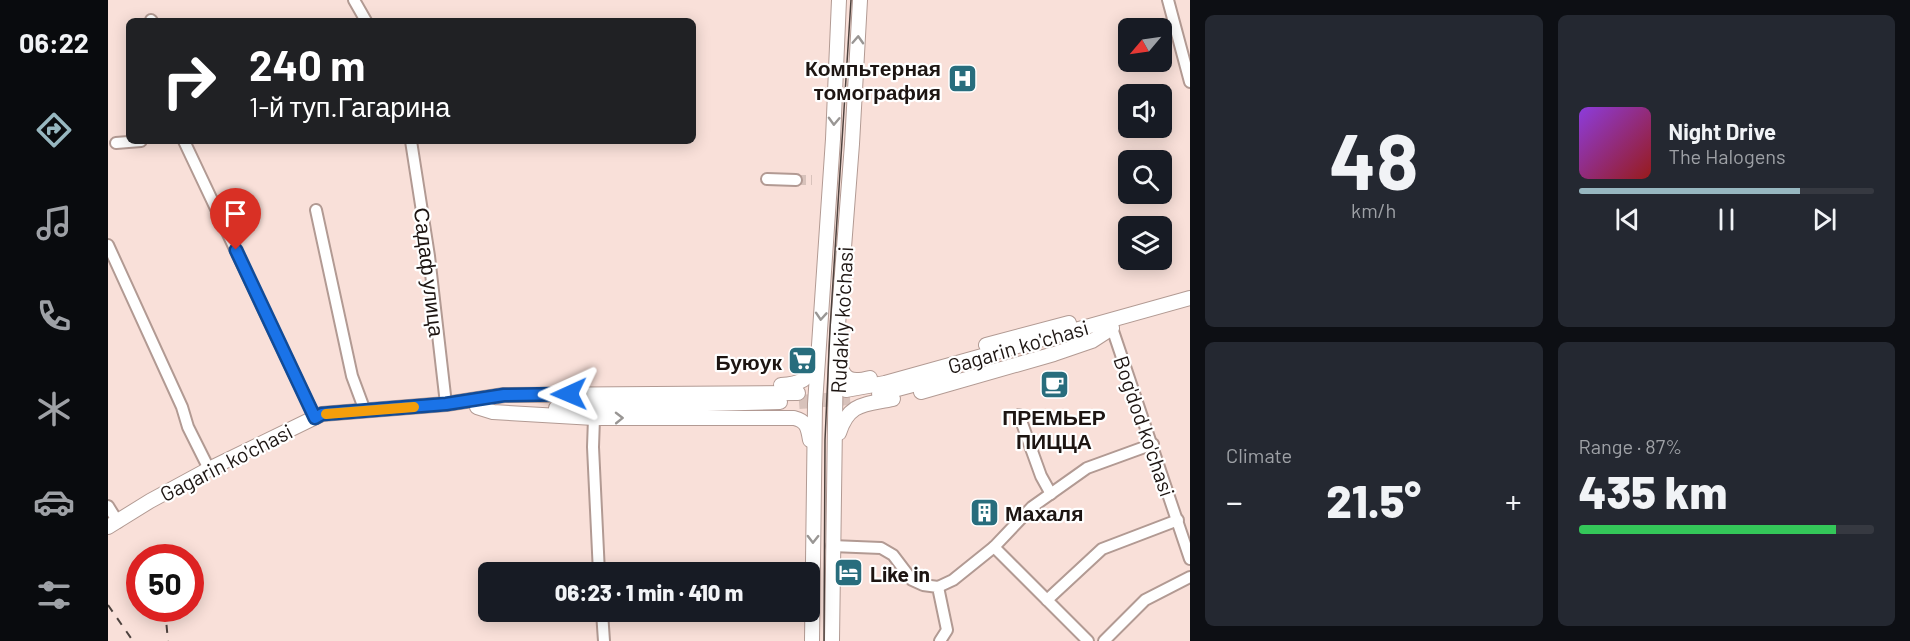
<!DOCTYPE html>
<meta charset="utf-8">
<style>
:root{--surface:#171b24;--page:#242831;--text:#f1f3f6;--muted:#9ea1a6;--line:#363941;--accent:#97b7c0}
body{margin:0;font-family:Barlow,sans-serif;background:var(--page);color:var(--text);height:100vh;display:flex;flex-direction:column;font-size:22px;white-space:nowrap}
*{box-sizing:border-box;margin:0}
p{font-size:20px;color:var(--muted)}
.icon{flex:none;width:33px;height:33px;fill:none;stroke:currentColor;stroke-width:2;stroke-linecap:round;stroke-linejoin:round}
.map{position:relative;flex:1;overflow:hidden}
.details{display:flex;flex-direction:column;gap:15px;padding:15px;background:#0d0f14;width:720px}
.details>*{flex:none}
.guide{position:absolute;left:18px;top:18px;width:570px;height:126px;border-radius:9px;box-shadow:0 3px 15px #0003;background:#202124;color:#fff;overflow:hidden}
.needle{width:39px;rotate:241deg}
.buttons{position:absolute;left:1010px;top:18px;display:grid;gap:12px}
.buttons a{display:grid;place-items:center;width:54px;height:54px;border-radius:9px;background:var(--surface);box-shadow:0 3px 15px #0003;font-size:30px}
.speed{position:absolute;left:18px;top:544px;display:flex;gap:12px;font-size:30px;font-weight:700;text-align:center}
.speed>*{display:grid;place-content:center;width:78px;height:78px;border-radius:50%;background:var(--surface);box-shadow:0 3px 15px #0003;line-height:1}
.speed .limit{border:9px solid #d22;background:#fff;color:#111}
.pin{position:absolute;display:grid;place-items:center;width:51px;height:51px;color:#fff;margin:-62px -26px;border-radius:50% 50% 50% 0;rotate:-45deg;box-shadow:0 0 6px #0007}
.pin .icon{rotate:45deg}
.me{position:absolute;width:66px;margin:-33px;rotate:269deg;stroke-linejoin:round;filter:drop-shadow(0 0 4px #0008)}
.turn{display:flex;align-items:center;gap:21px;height:126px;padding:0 24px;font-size:27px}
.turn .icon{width:78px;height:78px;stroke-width:2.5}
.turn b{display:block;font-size:42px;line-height:51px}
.big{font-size:45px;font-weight:800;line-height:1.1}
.details .card{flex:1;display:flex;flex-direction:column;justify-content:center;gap:9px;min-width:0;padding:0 21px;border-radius:9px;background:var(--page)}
.details .dial{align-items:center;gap:0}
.dial b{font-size:78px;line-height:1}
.song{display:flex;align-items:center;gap:18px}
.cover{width:72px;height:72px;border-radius:9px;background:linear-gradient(135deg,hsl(270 70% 55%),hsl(0 70% 35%))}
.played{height:6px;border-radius:3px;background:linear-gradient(90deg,var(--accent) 75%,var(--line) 75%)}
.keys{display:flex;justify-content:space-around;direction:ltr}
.heat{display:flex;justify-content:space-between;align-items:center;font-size:33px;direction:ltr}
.charge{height:9px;border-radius:4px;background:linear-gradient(90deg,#34c759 87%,var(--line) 0)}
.details .tiles{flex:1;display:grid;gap:15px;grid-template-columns:repeat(2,1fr)}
.trip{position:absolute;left:370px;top:562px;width:342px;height:60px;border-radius:9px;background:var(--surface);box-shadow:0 3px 15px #0003;font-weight:800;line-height:60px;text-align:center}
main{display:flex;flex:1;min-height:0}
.menu{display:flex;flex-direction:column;width:108px;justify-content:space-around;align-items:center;background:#090b0e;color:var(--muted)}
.menu .icon{width:42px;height:42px}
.menu .current{color:var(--accent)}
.menu b{font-size:27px;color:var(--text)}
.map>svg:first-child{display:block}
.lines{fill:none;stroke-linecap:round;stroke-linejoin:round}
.minor-tunnel{stroke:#d8c2bb;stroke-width:10;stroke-dasharray:10 5;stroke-linecap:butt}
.major-tunnel{stroke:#d8c2bb;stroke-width:14;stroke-dasharray:14 7;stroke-linecap:butt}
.minor-casing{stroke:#b29a93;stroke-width:14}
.major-casing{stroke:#b29a93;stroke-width:16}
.minor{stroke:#fff;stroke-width:10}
.major{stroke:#fff;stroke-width:14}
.tram{stroke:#4d423e;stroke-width:1.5}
.rail{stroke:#4d423e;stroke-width:2;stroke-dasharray:8 8;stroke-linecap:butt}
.oneway{stroke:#999694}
.route-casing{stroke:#114b97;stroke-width:15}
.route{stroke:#1a73e8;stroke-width:10}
.slow{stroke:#f59e0b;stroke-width:10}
.labels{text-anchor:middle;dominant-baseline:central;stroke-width:4.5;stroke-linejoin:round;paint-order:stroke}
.poi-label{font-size:21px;font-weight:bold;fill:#1d1512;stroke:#fff;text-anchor:end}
.street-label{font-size:21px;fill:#1d1512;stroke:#fff}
</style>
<main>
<nav class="menu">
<b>06:22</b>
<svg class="icon current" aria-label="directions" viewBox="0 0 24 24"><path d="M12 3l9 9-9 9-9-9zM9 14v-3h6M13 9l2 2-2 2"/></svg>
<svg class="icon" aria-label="music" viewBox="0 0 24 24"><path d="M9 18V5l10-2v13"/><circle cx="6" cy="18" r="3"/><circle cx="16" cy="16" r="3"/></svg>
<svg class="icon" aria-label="phone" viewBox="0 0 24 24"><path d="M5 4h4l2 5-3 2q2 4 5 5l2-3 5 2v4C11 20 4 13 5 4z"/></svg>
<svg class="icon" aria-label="climate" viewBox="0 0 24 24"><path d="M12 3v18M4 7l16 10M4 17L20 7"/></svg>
<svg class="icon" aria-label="car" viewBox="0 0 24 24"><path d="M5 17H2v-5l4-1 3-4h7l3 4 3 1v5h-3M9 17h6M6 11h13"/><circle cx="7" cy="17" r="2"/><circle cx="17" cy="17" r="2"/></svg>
<svg class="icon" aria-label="filters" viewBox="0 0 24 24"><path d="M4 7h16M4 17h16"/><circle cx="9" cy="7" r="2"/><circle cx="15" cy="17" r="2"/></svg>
</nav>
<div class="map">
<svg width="1082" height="641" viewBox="0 0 1082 641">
<rect width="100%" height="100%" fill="#f9e0d9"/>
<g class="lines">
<path class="minor-tunnel" d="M688,180H704"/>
<path class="major-tunnel" d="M691,402L742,398"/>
<defs>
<g id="minor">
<path d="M246,0L258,21"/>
<path d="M1060,0L1082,82"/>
<path d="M43,20L44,21"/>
<path d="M76,141L207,418"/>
<path d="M303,141L321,256L338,404"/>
<path d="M8,143L33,141"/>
<path d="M659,179L688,180"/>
<path d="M208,210L244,376L257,411"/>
<path d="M0,245L74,407L80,427L101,469"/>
<path d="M1004,328L1082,559"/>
<path d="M911,415L933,476L943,494"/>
<path d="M486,418L485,447L491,573"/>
<path d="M0,506L10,522"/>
<path d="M724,546L773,548L785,555L804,580L815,585L830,587L839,630L832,641"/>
<path d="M830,587L845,580L886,547"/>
<path d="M939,600L994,549L1070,520"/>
<path d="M494,612L496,641"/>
<path d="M980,641L886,547L924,507L979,468L1045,444"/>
<path d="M996,641L1037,600L1082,577"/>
</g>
<g id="major">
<path d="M878,345L961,323"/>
<path d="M730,360C736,380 742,383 762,378"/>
<path d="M673,385C692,384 702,380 707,361"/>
<path d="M738,390L777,383L1082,298"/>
<path d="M813,392L946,354L984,341L1004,328"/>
<path d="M771,394L842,375"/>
<path d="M369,407L385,412L486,418H686C699,421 700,428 702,440"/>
<path d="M448,408L672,402"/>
<path d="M731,433C741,402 757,405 785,399"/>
<path d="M0,527L42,501L101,469L214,414L338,404L396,395L690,393"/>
<path d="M704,641L707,404L725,139L731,0"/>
<path d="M724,641L728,351L744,144L752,0"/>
</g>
</defs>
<use href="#minor" class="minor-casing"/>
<use href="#major" class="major-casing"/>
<use href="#minor" class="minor"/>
<use href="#major" class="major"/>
<path class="tram" d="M716,641L717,440L722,329L743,0"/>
<g class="rail">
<path d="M0,605L25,641"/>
<path d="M57,609L60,641"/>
</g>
</g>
<defs><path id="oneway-chevron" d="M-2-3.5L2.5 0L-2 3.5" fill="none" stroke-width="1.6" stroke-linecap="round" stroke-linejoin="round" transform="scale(1.5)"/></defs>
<g class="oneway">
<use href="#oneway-chevron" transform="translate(750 40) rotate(-87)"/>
<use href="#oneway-chevron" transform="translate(726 121) rotate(92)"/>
<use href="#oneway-chevron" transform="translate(713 316) rotate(94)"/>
<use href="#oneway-chevron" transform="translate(511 418) rotate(-1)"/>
<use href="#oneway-chevron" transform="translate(705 539) rotate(91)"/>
</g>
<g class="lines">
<defs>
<path id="route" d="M128,250L207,418L214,414L338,404L396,395L461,394"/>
</defs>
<use href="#route" class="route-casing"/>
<use href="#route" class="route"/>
<path class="slow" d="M218,414L306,407"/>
</g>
<defs>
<symbol id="hospital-square" viewBox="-11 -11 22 22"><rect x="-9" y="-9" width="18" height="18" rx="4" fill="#286d7d" stroke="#fff"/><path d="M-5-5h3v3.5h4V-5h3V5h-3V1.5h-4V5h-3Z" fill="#fff"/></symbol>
<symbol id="supermarket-square" viewBox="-11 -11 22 22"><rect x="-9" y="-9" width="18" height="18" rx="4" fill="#286d7d" stroke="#fff"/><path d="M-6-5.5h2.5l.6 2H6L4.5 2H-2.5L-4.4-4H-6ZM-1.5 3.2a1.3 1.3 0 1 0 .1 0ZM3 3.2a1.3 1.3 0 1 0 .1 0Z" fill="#fff"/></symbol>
<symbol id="cafe-square" viewBox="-11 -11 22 22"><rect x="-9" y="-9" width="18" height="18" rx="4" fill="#286d7d" stroke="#fff"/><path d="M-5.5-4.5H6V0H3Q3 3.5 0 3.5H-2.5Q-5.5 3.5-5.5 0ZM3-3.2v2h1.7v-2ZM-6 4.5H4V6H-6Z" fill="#fff"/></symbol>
<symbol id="building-square" viewBox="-11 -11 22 22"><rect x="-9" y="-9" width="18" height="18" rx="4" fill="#286d7d" stroke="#fff"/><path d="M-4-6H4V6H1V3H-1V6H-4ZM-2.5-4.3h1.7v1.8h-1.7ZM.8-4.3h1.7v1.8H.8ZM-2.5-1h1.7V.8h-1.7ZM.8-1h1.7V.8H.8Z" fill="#fff"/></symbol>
<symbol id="hotel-square" viewBox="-11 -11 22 22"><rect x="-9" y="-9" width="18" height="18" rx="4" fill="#286d7d" stroke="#fff"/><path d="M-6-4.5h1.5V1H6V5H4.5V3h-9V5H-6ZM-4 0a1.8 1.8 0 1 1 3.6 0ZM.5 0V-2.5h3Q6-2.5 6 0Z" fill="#fff"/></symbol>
</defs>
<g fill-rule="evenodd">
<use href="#hospital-square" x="838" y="62" width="33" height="33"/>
<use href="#supermarket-square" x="678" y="344" width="33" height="33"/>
<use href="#cafe-square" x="930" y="368" width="33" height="33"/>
<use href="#building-square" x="860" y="496" width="33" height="33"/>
<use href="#hotel-square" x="724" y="556" width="33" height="33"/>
</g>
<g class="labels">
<g class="poi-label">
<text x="833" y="67">Компьтерная<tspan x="833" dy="24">томография</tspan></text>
<text x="674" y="361">Буюук</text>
<text x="946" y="416" text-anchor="middle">ПРЕМЬЕР<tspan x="946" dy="24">ПИЦЦА</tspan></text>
<text x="897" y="512" text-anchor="start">Махаля</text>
<text x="762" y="573" text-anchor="start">Like in</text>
</g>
<g class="street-label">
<text transform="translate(322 272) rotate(83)">Садаф улица</text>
<text transform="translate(733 320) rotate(-87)">Rudakiy ko'chasi</text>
<text transform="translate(910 346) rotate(-16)">Gagarin ko'chasi</text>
<text transform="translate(1037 426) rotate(71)">Bog'dod ko'chasi</text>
<text transform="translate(118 462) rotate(-27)">Gagarin ko'chasi</text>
</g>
</g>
</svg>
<div class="buttons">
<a><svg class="needle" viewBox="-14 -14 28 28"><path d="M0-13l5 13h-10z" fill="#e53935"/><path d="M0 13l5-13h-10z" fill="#9ea1a6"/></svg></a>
<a><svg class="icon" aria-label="sound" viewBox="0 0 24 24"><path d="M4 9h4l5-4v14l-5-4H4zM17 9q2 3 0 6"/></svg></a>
<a><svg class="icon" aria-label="search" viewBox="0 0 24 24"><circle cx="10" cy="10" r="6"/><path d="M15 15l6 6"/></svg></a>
<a><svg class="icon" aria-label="layers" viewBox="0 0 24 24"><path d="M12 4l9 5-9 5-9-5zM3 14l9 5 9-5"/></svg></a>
</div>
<div class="speed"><div class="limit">50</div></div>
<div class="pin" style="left:128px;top:250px;background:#d93025"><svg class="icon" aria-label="arrive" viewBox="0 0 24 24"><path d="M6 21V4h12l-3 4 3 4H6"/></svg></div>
<svg class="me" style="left:461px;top:394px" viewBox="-20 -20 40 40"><path d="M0-17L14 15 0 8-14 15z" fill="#1a73e8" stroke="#fff" stroke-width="4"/></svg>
<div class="trip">06:23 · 1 min · 410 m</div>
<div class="guide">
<div class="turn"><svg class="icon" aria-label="right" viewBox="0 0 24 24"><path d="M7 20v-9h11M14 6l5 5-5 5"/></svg><div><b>240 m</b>1-й туп.Гагарина</div></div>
</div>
</div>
<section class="details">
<div class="tiles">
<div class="card dial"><b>48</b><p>km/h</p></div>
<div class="card">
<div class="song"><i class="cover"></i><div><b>Night Drive</b><p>The Halogens</p></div></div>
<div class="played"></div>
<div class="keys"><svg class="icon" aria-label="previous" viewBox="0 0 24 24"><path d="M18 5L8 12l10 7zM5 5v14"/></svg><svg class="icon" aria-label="pause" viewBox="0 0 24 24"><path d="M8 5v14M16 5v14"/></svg><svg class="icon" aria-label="next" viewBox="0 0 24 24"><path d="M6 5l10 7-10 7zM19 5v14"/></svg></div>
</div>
<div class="card"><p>Climate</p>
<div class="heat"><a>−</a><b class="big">21.5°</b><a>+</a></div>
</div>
<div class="card"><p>Range · 87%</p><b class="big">435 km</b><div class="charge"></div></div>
</div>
</section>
</main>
